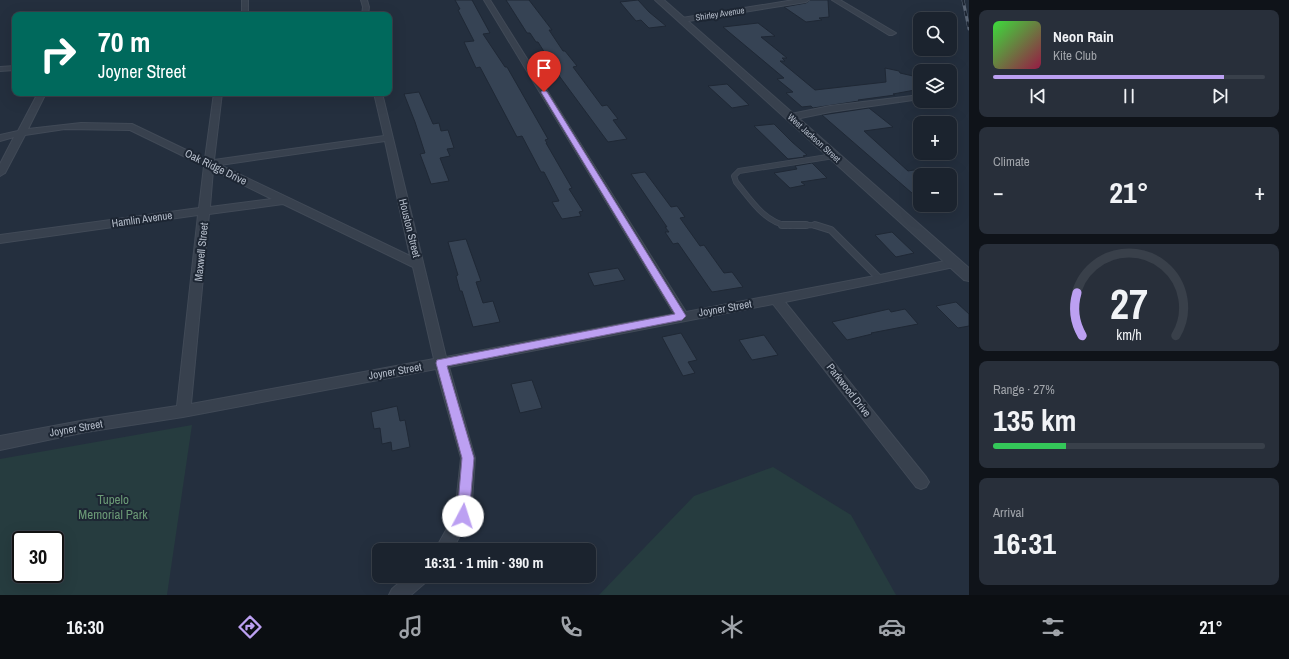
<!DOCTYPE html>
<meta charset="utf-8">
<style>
:root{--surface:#1b232e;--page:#282f3a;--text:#f1f3f6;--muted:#a0a4aa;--line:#39404a;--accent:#bca0f2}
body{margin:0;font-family:"Archivo Narrow",sans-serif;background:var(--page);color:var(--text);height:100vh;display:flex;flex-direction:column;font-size:15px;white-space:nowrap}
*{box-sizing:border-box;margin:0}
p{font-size:13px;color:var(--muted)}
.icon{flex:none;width:22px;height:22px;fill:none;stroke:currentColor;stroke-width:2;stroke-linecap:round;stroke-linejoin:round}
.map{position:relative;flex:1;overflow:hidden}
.panel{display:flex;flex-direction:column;gap:10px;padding:10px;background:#0f1319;width:320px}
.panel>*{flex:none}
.banner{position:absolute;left:12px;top:12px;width:380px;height:84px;border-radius:8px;box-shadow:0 4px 16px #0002,0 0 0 1px var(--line);background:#00695c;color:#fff;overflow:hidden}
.fabs{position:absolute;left:913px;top:12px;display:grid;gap:8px}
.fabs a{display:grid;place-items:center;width:44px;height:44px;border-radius:8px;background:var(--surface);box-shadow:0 4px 16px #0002,0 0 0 1px var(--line);font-size:20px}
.speed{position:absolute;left:12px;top:531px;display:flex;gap:8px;font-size:20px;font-weight:700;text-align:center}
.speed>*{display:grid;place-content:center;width:52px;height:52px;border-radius:50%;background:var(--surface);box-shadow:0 4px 16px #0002,0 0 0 1px var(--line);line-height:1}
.speed .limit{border:2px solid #111;border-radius:6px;background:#fff;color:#111}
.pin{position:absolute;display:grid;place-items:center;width:34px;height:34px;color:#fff;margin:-41px -17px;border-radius:50% 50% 50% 0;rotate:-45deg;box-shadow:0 0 4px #0007}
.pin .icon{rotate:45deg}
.me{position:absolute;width:44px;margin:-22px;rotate:5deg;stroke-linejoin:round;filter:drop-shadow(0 0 3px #0008)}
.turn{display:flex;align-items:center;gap:14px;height:84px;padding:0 20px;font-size:18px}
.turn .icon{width:52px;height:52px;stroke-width:2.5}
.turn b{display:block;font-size:28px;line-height:34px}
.big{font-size:30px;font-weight:700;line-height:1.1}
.panel .tile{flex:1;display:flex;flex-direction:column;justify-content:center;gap:6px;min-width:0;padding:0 14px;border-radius:8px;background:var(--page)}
.panel .dial{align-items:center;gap:0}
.dial svg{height:104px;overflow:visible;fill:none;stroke:var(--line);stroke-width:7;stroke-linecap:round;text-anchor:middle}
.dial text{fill:var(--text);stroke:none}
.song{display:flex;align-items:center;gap:12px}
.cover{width:48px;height:48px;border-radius:6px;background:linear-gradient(135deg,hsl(120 70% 55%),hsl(340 70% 35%))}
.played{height:4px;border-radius:2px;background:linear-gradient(90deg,var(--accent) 85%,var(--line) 85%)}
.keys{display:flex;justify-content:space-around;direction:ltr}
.heat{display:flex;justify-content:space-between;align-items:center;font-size:22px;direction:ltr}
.charge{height:6px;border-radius:3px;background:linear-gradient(90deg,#34c759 27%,var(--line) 0)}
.trip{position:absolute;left:372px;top:543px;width:224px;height:40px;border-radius:8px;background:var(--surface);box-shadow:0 4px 16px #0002,0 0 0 1px var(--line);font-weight:700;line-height:40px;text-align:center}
.menu{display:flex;height:64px;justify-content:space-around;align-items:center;background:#0b0e12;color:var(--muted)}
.menu .icon{width:28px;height:28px}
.menu .selected{color:var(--accent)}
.menu b{font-size:18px;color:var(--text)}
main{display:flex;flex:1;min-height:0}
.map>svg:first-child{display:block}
.green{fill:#263c3f;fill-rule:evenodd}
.building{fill:#364354;stroke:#1f2835}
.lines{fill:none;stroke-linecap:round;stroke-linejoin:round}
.service-far1-casing{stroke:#414a57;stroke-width:6}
.service-casing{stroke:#414a57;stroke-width:8}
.minor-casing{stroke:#414a57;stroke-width:2}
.tertiary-casing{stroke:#414a57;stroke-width:2}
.service-far1{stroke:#38414e;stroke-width:4.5}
.service{stroke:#38414e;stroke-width:6}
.minor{fill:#38414e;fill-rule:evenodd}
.tertiary{fill:#38414e;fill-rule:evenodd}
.rail-casing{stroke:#5a6575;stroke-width:3}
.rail{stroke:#1d2633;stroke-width:2;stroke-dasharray:5.5;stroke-linecap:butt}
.route{fill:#bca0f2;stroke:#7a689d}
.labels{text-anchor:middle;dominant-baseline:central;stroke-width:4;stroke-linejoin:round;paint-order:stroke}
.far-street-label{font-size:9px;fill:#b4bcc9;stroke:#1d2633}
.street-label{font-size:11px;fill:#b4bcc9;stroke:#1d2633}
.near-park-label{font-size:13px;fill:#6b9a76;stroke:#1d2633}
</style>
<main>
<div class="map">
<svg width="969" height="595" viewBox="0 0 969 595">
<rect width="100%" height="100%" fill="#242f3e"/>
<g class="green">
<path d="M192,425L167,595H0V459ZM21,540H55V574H21Z"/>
<path d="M773,467L851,515L896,595H599L694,496Z"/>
</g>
<g class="building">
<path d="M455,0H472L490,33L483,34L505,67H507L548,139L545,140L547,143H546L572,188L569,189L583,211L579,212L581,216L562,219L552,202L559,201L544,172H541L522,136L517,137L480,67L476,68L464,42L474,41L458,10L460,9Z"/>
<path d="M506,0H529L552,30H549L563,51H565L577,66L573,67L602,106L607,105L618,119L613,120L627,139L608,142L560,77L538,42H536L530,33H527Z"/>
<path d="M638,0L649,12L666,26L649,28L641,20L636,21L620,2Z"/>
<path d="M810,0H828L829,17L819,18L822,20L806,22L784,7L806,3Z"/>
<path d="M758,23L775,36L761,37L787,58H782L785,61H780L815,90L886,82L885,68L899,71L900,73L913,76L915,90L893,94L895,95L858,100L859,101L813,108L811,106L802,107L786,93L793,92L777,79L784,78L723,27Z"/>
<path d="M727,84L749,105L732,108L708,86Z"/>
<path d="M419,92L433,124L439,123L441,131L448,130L454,148L447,149L450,156L440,158L449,181L431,184L426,170L420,154L425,153L423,147L415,122L404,94Z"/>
<path d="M869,108L893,127L864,131L908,171L914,170L920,175V200L822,115Z"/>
<path d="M774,124L792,142L807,155L803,156L805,157L788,159L754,126Z"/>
<path d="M812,163L827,178L801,182L805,185L790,188L774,173L797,169L795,166Z"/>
<path d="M645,172L671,207L677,206L685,217L680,218L700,246L704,245L724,273L732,272L743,287L712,292L678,243L673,244L665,232H669L665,227H667L631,174Z"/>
<path d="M892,232L914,253L896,257L875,235Z"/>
<path d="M466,239L481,281L476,282L483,303L493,301L500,322L473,327L462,291H460L456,276L458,275L448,242Z"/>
<path d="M618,268L625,280L594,286L588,273Z"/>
<path d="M956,302L969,314V326L958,328L936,306Z"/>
<path d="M889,309L891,312L905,309L918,324L871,333L872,334L847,340L832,322Z"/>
<path d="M681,333L697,360L688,362L695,373L683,376L662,337Z"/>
<path d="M764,335L778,355L752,360L739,340Z"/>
<path d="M532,380L542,408L520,413L511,384Z"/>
<path d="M397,406L400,421L405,420L410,447L392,451L391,442L382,444L380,428L374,429L371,412Z"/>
</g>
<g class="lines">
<defs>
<g id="service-far1">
<path d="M788,226C764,222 751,200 736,182L734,176L739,171L834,156"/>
<path d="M792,226L810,225L820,226"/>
</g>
<g id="service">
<path d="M782,225H806"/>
<path d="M815,225L831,230L880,279"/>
</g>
<g id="minor">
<rect x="242" y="0" width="6" height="15"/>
<path d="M361,0H367L369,7L368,15H362L363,7Z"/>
<path d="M484,0H490L686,312L880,275L954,259L958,260L960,263L958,266L954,267L785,302L926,477L929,482L926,487L921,489L916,487L773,304L449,367L475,458L471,516L452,550H435L455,514L461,458L436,369L183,417L86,432L0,450V436L86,420L177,406L198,215L0,243V235L199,208L204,166L130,130L65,129L25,135L5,173L0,176V164L14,137L0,141V135L18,131L38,93H46L28,129L81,123L132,124L205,159L214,93H222L214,160L384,136L374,93H382L446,357L674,314ZM385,141L410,256L220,165ZM213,170L272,199L210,207ZM283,204L413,267L434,359L191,404L209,214Z"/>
<path d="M794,0H809L806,2L682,22L679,20L682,18Z"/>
<path d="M832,0H840L896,33L892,35H889Z"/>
<path d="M15,66V70L0,71V67Z"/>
<path d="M925,67H931L932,71H924Z"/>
<path d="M920,95V99L830,112L791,120L787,117L791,114L830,106Z"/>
<path d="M407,576H429L426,582L411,595H389L392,589Z"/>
</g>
<path id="tertiary" d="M655,0H664L969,268V281L964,280Z"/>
</defs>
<use href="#service-far1" class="service-far1-casing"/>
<use href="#service" class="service-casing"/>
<use href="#minor" class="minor-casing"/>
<use href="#tertiary" class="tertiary-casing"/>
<use href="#service-far1" class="service-far1"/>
<use href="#service" class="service"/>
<use href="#minor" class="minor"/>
<use href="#tertiary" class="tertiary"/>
<defs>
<path id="rail" d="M963,0L969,29"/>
</defs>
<use href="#rail" class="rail-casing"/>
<use href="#rail" class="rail"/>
</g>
<path class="route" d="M544,90L547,92L686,316L682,320L447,366L474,458L469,516L467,521L463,522L459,521L457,516L462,458L436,363L437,360L675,314L541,92Z"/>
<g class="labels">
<g class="far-street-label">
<text transform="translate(720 14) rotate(-9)">Shirley Avenue</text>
<text transform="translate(814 138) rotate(42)">West Jackson Street</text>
</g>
<g class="street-label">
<text transform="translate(216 167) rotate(26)">Oak Ridge Drive</text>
<text transform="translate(142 219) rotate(-8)">Hamlin Avenue</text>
<text transform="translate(410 228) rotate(76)">Houston Street</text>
<text transform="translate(201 252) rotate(-84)">Maxwell Street</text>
<text transform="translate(725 308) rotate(-10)">Joyner Street</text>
<text transform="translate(395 371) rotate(-10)">Joyner Street</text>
<text transform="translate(849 390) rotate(52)">Parkwood Drive</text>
<text transform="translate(76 428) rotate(-10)">Joyner Street</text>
</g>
<g class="near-park-label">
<text x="113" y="499">Tupelo<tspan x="113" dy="15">Memorial Park</tspan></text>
</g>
</g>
</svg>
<div class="fabs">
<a><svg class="icon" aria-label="search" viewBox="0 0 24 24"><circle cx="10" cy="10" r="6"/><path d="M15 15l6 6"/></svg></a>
<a><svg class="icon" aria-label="layers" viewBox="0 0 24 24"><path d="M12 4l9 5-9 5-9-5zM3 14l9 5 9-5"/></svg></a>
<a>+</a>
<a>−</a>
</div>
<div class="speed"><div class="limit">30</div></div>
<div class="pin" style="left:544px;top:92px;background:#d93025"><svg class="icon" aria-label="arrive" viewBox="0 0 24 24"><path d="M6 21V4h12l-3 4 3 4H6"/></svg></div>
<svg class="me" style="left:463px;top:516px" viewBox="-20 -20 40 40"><circle r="19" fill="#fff"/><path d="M0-13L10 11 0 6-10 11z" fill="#bca0f2"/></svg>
<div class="trip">16:31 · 1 min · 390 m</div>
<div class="banner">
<div class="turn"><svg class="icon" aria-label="right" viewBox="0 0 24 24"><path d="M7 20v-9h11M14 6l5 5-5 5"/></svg><div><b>70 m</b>Joyner Street</div></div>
</div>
</div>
<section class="panel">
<div class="tile">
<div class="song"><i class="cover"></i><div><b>Neon Rain</b><p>Kite Club</p></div></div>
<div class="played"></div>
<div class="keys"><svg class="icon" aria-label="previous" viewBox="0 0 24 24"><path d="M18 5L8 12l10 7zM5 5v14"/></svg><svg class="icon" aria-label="pause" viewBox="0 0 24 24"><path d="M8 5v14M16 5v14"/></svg><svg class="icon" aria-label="next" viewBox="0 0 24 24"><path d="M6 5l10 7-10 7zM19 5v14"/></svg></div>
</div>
<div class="tile"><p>Climate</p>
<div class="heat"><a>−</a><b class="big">21°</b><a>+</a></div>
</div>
<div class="tile dial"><svg viewBox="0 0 100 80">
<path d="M14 69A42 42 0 1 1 86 69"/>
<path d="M14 69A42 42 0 0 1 10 36" stroke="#bca0f2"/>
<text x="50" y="56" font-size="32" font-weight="700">27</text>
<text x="50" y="72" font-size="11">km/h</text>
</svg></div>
<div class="tile"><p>Range · 27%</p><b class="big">135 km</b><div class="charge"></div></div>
<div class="tile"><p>Arrival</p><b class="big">16:31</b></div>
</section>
</main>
<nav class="menu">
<b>16:30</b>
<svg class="icon selected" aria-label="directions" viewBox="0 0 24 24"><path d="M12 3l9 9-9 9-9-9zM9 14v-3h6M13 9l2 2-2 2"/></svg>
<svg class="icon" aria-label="music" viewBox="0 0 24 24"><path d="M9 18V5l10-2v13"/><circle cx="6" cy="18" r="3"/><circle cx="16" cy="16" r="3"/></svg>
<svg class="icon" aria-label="phone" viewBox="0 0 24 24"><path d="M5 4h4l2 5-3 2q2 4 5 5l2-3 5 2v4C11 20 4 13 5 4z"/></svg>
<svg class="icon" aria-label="climate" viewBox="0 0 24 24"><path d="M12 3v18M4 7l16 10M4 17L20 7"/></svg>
<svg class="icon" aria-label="car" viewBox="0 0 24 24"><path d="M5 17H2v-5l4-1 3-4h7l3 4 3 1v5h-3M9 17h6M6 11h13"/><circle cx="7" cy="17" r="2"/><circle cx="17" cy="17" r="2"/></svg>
<svg class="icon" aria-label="filters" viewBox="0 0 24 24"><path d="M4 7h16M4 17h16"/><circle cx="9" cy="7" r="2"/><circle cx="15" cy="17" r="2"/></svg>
<b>21°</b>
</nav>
